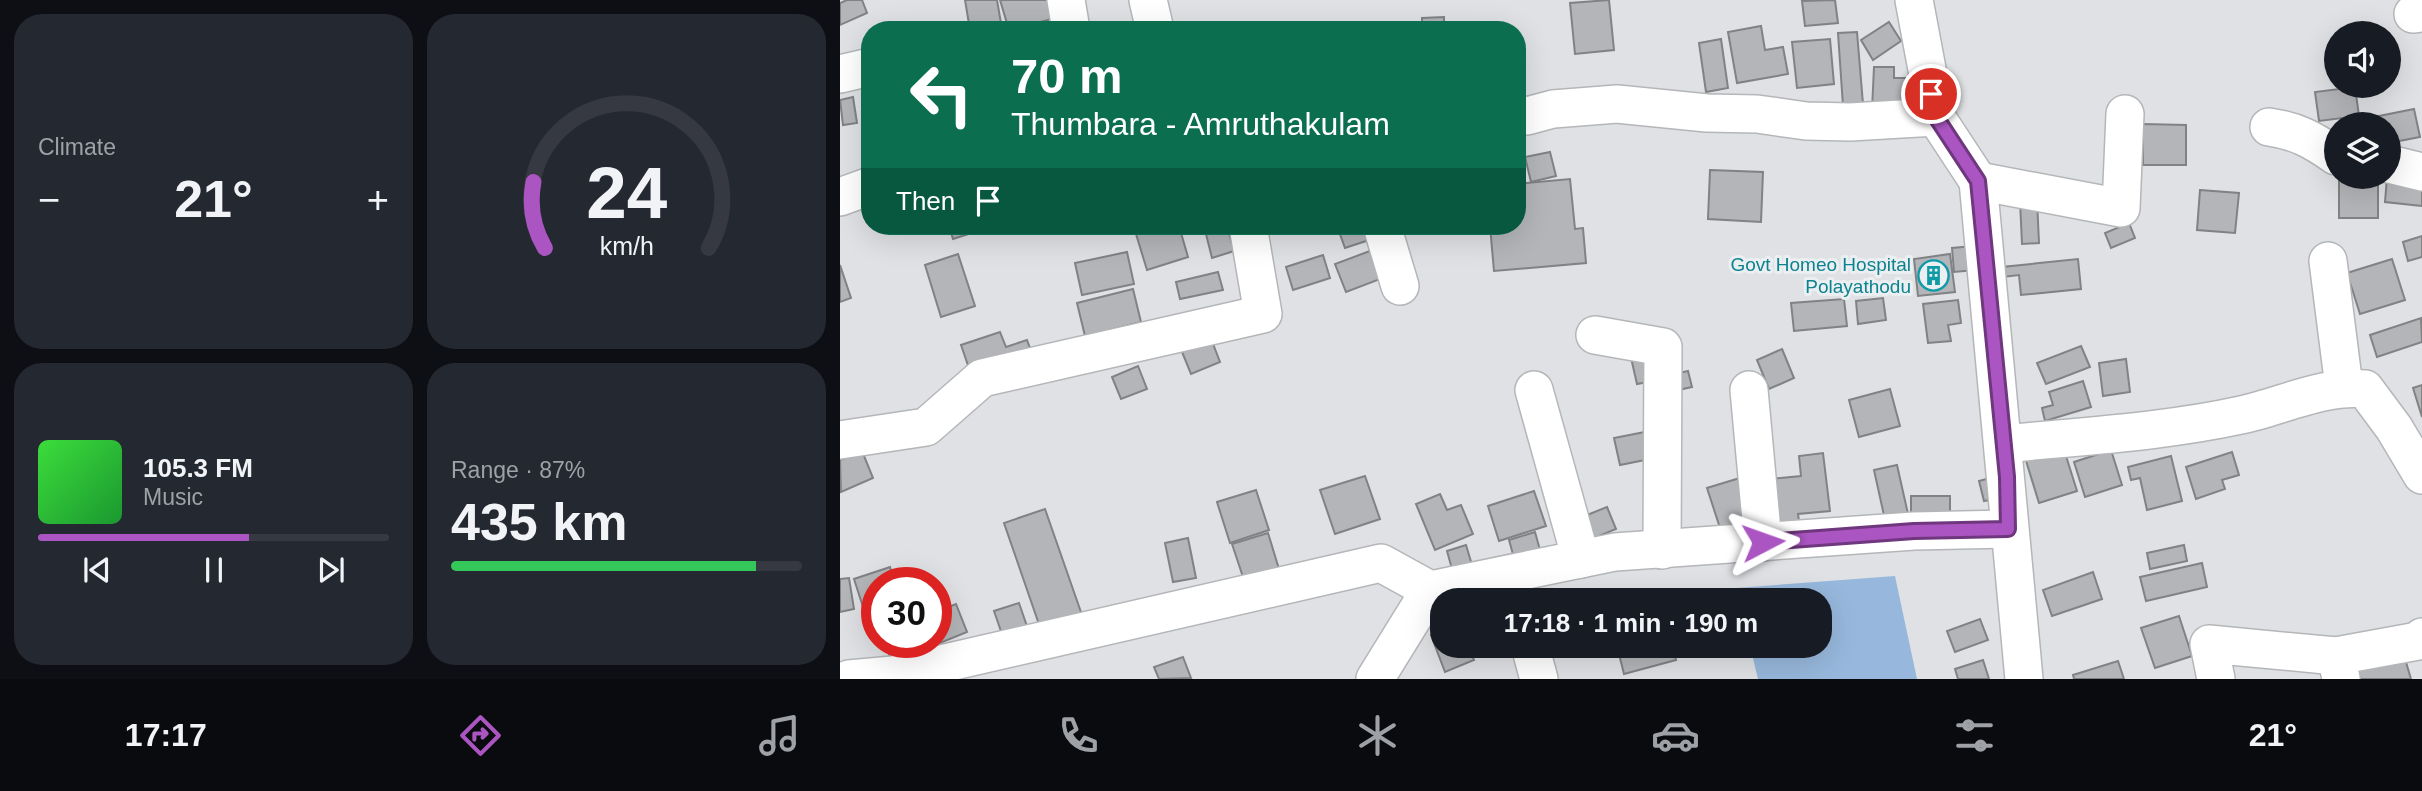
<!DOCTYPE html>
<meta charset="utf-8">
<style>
:root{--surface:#171b24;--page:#242831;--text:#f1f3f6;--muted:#9ea1a6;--line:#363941;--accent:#ab55c2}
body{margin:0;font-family:Arial,sans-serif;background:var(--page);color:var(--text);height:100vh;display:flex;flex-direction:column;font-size:26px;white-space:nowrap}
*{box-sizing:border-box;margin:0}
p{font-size:23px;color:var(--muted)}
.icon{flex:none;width:38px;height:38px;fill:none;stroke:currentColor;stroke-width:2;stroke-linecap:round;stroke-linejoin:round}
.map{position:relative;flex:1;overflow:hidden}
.panel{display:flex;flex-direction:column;gap:14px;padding:14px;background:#0d0f14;width:840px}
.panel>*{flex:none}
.banner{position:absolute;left:21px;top:21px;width:665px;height:214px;border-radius:28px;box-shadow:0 7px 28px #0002;background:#0b6e4f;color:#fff;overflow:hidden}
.controls{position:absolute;left:1484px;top:21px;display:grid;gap:14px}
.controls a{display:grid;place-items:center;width:77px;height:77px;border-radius:50%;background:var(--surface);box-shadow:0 7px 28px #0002;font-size:35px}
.speed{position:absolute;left:21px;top:567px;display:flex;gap:14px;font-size:35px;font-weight:700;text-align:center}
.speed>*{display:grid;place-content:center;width:91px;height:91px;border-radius:50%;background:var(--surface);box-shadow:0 7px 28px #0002;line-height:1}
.speed .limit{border:10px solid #d22;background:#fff;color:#111}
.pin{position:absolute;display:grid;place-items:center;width:60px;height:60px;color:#fff;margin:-30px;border:4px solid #fff;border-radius:50%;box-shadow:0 2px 7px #0007}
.me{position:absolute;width:77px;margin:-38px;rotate:86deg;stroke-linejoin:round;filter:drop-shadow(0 0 5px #0008)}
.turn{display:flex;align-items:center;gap:24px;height:147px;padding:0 35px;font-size:32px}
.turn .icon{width:91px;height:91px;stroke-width:2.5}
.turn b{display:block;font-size:49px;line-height:60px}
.then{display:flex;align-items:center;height:66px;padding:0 35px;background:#0003;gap:14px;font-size:26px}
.big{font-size:52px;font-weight:700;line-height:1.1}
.panel .widget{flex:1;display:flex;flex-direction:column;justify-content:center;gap:10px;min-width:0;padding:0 24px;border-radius:28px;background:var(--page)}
.panel .dial{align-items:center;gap:0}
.dial svg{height:182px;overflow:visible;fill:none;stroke:var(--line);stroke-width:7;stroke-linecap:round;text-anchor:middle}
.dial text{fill:var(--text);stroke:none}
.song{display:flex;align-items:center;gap:21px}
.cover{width:84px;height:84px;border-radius:10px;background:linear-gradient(135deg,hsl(120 70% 55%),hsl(130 70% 35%))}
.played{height:7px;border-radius:4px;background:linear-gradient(90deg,var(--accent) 60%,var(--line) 60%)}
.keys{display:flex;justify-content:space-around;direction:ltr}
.heat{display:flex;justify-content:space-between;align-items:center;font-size:38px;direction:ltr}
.charge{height:10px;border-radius:5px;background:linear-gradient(90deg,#34c759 87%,var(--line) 0)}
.panel .tiles{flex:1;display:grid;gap:14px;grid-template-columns:repeat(2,1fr)}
.trip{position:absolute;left:590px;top:588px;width:402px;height:70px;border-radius:28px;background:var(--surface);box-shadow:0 7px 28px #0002;font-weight:700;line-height:70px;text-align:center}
.menu{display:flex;height:112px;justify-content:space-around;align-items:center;background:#090b0e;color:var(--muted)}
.menu .icon{width:49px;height:49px}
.menu .current{color:var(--accent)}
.menu b{font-size:32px;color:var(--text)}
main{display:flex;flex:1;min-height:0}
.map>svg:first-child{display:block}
.green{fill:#97b8dc}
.building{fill:#b3b5b8;stroke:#808284;stroke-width:2}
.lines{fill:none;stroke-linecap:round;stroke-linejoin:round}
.minor-casing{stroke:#b4b6b8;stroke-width:40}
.minor{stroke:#fff;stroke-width:37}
.route-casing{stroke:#6f377e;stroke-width:18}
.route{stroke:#ab55c2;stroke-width:12}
.labels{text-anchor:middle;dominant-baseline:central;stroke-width:6;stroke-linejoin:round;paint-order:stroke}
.culture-label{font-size:19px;fill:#0d838f;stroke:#eceff1;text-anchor:end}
</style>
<main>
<section class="panel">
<div class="tiles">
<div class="widget"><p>Climate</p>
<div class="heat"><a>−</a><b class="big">21°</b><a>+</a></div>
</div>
<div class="widget dial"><svg viewBox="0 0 100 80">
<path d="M14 69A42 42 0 1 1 86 69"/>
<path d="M14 69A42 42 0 0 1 9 40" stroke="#ab55c2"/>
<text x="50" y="56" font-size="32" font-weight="700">24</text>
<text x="50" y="72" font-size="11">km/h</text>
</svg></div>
<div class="widget">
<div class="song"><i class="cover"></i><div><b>105.3 FM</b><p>Music</p></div></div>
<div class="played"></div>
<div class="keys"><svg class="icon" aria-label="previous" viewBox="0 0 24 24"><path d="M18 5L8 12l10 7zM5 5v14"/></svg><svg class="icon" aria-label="pause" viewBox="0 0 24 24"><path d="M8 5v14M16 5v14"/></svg><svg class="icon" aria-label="next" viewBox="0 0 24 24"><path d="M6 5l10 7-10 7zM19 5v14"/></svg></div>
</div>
<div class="widget"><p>Range · 87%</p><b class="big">435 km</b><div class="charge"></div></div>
</div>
</section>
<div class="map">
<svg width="1582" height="679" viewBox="0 0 1582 679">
<rect width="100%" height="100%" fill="#dfe1e4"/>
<path class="green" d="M1055,576L1077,679H918L910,646H980V600H899L896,588Z"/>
<g class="building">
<path d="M7,0H22L27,13L0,25V3Z"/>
<path d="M125,0H157L162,29L130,30Z"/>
<path d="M160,0H218L223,16L169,30Z"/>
<path d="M769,0L774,50L735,54L730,3Z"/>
<path d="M995,0L998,23L965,26L962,1Z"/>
<path d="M604,17V30H582V18Z"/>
<path d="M1049,22L1061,41L1033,60L1021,40Z"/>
<path d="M921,26L925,50L943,47L948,74L897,83L888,32Z"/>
<path d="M1017,32L1023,104L1003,106L998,33Z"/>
<path d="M881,39L888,88L866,92L859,43Z"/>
<path d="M990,39L994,84L957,88L952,42Z"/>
<path d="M1034,67H1054V78H1071L1069,112L1032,110Z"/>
<path d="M1515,87L1519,116L1479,121L1475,92Z"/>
<path d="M13,97L17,123L3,125L0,100Z"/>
<path d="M1574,109L1580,137L1549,143V124H1499Z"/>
<path d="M1303,124L1346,125V165H1303Z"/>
<path d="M710,152L716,176L691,182L685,157Z"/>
<path d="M870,170L923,172L921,222L868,219Z"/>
<path d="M1582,174V206L1545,202L1547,177Z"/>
<rect x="1499" y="177" width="39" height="41"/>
<path d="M730,179L735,229L743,228L746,263L654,271L650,226H677V184Z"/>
<path d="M1360,190L1399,193L1395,233L1357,230Z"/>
<path d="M1197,200L1199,243L1182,244L1180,201Z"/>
<path d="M1289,223L1295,238L1271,248L1265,233Z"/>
<path d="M109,226H143L144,229L113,239Z"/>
<path d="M323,226H339L348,257L307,270L296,234Z"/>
<path d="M364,226H387L394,251L372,258Z"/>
<path d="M497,226H528L532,239L505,248Z"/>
<path d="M1582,236V257L1568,261L1563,242Z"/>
<path d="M546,245L556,273L506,292L495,264Z"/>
<path d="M1133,246L1135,270L1114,272L1112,248Z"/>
<path d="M287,252L294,284L242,295L235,263Z"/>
<path d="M118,254L135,306L101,317L85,265Z"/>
<path d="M1110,254L1115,292L1078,296L1074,259Z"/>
<path d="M483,255L490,278L453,290L446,267Z"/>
<path d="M1238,259L1241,289L1181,295L1179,275L1163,277L1162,267Z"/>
<path d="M1552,259L1565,300L1520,314L1507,273Z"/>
<path d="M0,265L11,298L0,302Z"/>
<path d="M378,272L383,290L340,299L336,282Z"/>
<path d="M293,289L301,322L245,336L237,303Z"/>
<path d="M1043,298L1046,320L1018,324L1016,301Z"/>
<path d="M1004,299L1007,326L954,331L951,303Z"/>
<path d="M1118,300L1121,323L1108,325L1111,341L1088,343L1083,304Z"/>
<path d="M1581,318L1582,342L1537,357L1530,335Z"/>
<path d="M160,332L166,347L187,340L195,362L134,383L121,345Z"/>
<path d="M370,336L380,362L351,374L340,347Z"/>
<path d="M1241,346L1250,367L1206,384L1197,363Z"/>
<path d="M789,349L824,379L797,384Z"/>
<path d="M942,349L954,378L929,389L917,360Z"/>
<path d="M1286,359L1290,392L1263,396L1259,363Z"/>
<path d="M298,366L307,389L281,399L272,377Z"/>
<path d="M848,371L852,387L834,391L830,375Z"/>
<path d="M1243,381L1251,407L1205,421L1202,408L1213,405L1209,392Z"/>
<path d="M1582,385V417L1573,388Z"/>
<path d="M1050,389L1060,426L1019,437L1009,400Z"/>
<path d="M820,429L825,456L780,465L774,438Z"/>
<path d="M1221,440L1237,491L1199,503L1183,451Z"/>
<path d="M1271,450L1282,485L1245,497L1234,462Z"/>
<path d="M22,451L33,478L1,492L0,460Z"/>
<path d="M1392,452L1399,475L1382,480L1385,489L1356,499L1346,467Z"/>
<path d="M983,453L990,511L958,514L960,529L937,532L930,479L961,476L959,456Z"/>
<path d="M1331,456L1342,501L1307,510L1300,478L1291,480L1288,467Z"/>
<path d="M1057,465L1068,514L1045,520L1034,470Z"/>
<path d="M525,476L540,519L495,534L480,490Z"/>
<path d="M903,477L917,519L881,531L867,488Z"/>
<path d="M1150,478L1155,499L1144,501L1139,481Z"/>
<path d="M416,490L429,530L390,543L377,502Z"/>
<path d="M694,491L706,526L659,541L648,506Z"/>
<path d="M600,494L607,510L621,505L633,534L595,550L576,504Z"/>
<rect x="1071" y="496" width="39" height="28"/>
<path d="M767,507L776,529L747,541L737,519Z"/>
<path d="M205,509L243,618L202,633L164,523Z"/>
<path d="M695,532L700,550L674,558L669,540Z"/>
<path d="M428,533L439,569L404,580L392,544Z"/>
<path d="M348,538L356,578L333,582L325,543Z"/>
<path d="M626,545L635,575L615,580L607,551Z"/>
<path d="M1344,545L1347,561L1310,569L1307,553Z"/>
<path d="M1362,563L1367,587L1306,601L1300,577Z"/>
<path d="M50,567L55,583H37V602L23,607L14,579Z"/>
<path d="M1253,572L1262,599L1212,616L1203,590Z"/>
<path d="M9,578L14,609L0,612V579Z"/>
<path d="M179,603L189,632L164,640L154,611Z"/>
<path d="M116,604L127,632L100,643L96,632V612Z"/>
<path d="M1339,616L1352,656L1315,668L1301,628Z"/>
<path d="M1140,619L1148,640L1115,652L1107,631Z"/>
<path d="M602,631V646H628L634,660L605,672L591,635Z"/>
<path d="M46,642H83L88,661L53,669Z"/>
<path d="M777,646H833L836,660L784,674Z"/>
<path d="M1563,652L1571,679H1517L1513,667Z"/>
<path d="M343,657L351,678L319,679L314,667Z"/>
<path d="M1143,660L1149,679H1118L1115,669Z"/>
<path d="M1278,661L1284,679H1234L1233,675Z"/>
</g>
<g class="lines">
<defs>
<g id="minor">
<path d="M226,0L231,30"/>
<path d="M308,0L315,30"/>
<path d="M1074,0L1096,117L1138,181L1184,679"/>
<path d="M1573,14L1582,13"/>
<path d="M0,74L30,67"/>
<path d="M677,114L687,116L713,109L777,104L867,113L917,114L966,121L1010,122L1096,117"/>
<path d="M1429,127C1457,131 1473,140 1496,156"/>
<path d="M1549,164L1582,172"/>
<path d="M1138,181L1281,208L1285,114"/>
<path d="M0,197L30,186"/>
<path d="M542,226L560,286"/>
<path d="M1488,261L1504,387"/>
<path d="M755,335L823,347L822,550"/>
<path d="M694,390L741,559"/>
<path d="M909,390L923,542"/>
<path d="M0,440L86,427L142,378L423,314L408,226"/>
<path d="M1163,444C1243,436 1323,432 1401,415C1442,406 1483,385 1525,389L1554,428L1582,475"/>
<path d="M690,646L699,679"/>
<path d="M1501,678L1496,656L1578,641L1582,637"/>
<path d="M9,679L53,675L541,563L590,590L775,552L1074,531L1168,529"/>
<path d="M535,679L590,590"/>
<path d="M1376,679L1369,644L1496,656"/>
</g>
</defs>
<use href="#minor" class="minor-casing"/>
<use href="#minor" class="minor"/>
</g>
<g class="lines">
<defs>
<path id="route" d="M923,542L1074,531L1168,529L1167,477L1138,181L1096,117L1091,94"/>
</defs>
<use href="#route" class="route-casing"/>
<use href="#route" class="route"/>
</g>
<defs>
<symbol id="building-ring" viewBox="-11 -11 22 22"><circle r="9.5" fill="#eceff1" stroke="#0f9aa8" stroke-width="1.5"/><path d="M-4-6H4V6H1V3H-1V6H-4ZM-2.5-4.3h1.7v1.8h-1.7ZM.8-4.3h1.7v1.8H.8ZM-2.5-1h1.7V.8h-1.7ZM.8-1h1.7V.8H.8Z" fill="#0f9aa8"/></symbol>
</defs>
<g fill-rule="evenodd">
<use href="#building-ring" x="1076" y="258" width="35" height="35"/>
</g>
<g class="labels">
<g class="culture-label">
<text x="1071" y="264">Govt Homeo Hospital<tspan x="1071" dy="22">Polayathodu</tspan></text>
</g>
</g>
</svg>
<div class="controls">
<a><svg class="icon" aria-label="sound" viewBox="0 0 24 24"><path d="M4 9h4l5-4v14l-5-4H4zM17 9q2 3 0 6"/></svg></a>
<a><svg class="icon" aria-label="layers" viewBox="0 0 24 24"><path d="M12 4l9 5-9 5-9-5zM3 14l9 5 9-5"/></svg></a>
</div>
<div class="speed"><div class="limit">30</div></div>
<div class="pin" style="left:1091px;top:94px;background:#d93025"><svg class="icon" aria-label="arrive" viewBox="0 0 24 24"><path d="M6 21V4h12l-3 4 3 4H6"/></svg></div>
<svg class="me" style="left:923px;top:542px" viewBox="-20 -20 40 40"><path d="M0-17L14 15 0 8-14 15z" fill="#ab55c2" stroke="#fff" stroke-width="4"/></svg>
<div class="trip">17:18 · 1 min · 190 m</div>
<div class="banner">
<div class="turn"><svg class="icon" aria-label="left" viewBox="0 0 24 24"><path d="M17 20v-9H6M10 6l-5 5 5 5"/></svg><div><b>70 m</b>Thumbara - Amruthakulam</div></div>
<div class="then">Then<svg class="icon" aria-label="arrive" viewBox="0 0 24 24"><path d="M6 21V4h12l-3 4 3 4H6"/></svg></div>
</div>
</div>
</main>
<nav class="menu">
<b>17:17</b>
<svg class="icon current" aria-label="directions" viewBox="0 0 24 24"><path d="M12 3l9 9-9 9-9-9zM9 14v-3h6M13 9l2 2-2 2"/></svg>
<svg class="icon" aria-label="music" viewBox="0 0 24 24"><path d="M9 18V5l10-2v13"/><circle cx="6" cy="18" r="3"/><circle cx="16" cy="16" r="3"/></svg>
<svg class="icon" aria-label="phone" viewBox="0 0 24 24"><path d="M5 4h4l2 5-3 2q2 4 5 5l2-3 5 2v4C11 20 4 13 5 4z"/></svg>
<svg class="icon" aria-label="climate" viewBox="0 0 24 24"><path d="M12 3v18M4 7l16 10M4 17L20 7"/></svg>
<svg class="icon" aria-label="car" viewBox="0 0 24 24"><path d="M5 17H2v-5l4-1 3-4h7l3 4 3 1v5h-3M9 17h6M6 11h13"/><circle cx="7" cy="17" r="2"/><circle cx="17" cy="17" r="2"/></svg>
<svg class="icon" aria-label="filters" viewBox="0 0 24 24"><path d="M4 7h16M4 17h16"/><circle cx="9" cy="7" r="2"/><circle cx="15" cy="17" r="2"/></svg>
<b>21°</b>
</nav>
